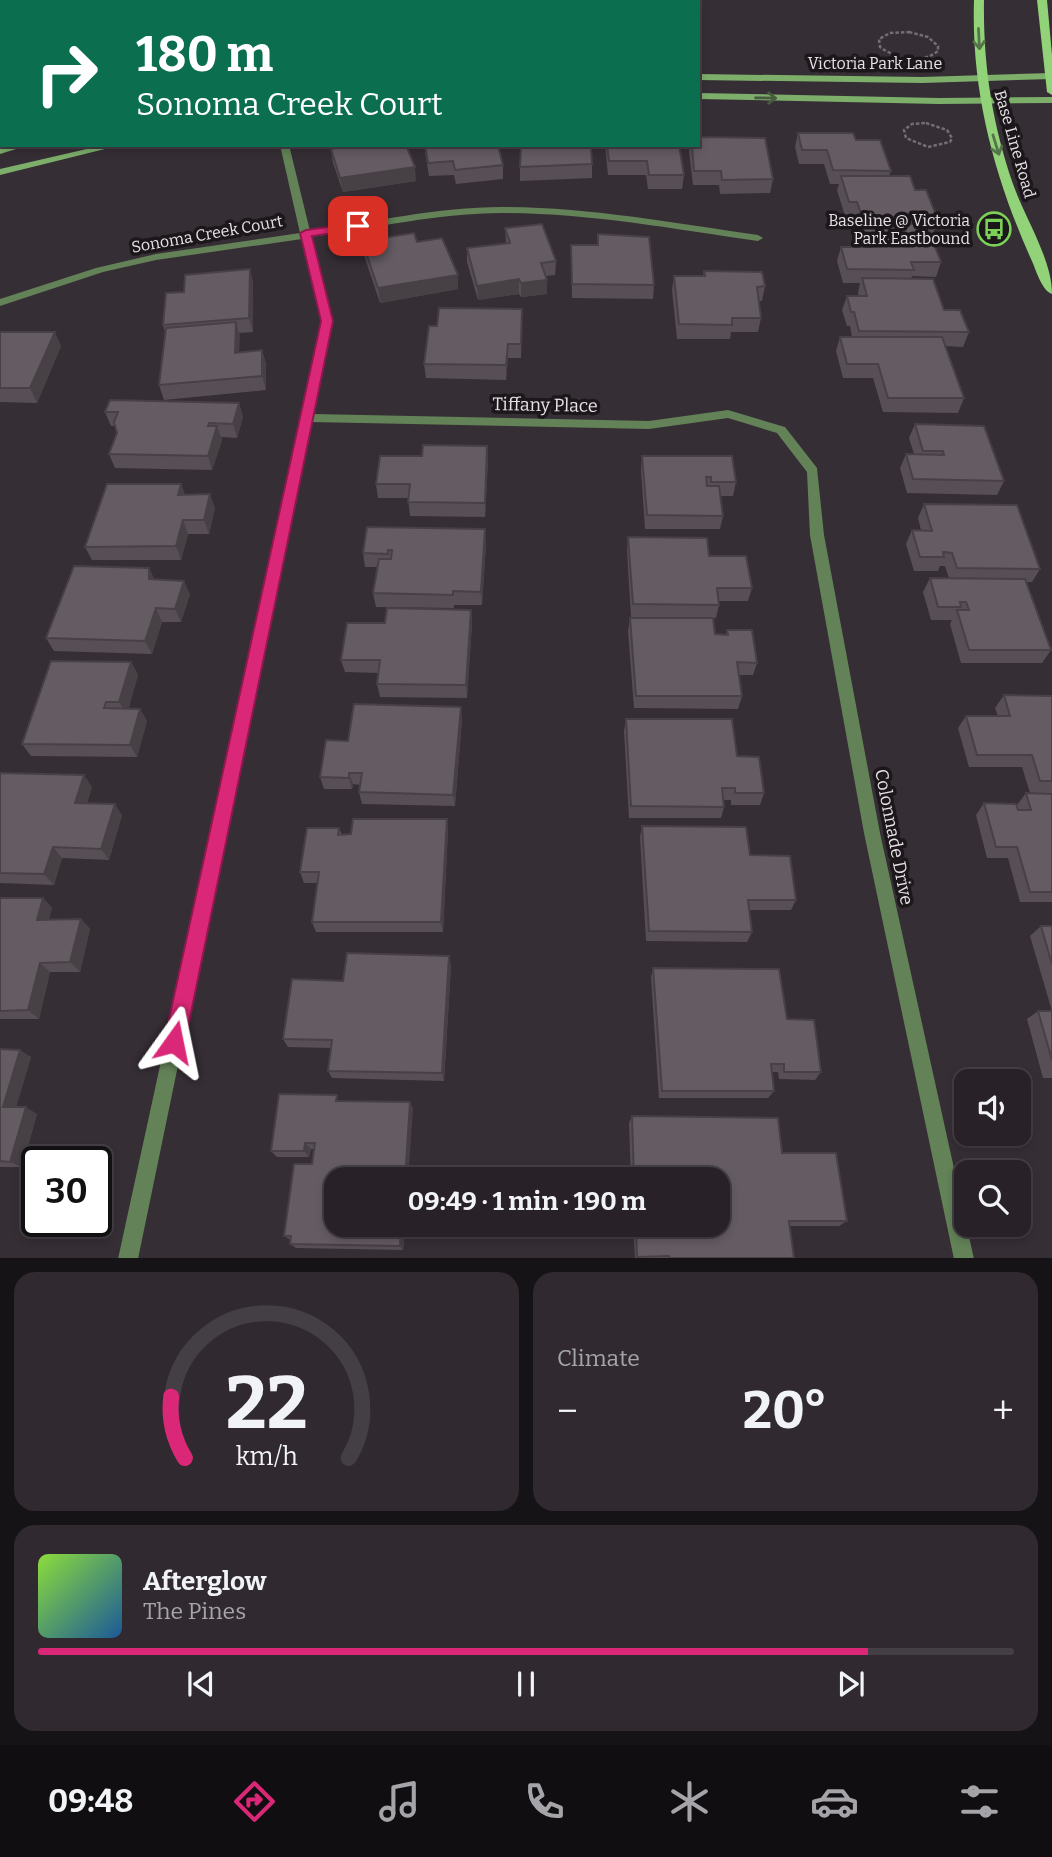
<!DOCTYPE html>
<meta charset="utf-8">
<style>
:root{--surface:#282228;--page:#302a30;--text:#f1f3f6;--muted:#a5a4a8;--line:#443f45;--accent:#db2777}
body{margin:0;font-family:Bitter,serif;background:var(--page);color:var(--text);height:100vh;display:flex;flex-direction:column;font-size:26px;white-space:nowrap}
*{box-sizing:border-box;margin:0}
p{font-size:23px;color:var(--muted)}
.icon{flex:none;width:38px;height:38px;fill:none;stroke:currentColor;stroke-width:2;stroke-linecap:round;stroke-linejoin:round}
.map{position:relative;height:1258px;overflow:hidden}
.side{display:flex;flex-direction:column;gap:14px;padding:14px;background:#161316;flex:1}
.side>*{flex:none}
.hud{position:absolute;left:0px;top:0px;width:700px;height:147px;box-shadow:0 4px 10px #0003,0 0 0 2px var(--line);background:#0b6e4f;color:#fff;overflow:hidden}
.fabs{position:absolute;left:954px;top:1069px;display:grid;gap:14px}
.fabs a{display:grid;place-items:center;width:77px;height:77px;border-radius:14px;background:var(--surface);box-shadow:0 4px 10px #0003,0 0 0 2px var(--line);font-size:35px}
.speed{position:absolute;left:21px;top:1146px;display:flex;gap:14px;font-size:35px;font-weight:700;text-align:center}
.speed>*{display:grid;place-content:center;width:91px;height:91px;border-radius:50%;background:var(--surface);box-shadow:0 4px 10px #0003,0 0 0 2px var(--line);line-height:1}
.speed .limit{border:4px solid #111;border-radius:10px;background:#fff;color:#111}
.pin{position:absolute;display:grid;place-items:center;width:60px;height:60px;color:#fff;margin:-30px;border-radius:14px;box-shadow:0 4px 10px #0006}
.me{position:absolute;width:77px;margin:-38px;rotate:12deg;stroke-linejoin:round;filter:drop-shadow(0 0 5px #0008)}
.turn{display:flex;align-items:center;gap:24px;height:147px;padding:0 21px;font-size:32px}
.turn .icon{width:91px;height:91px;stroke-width:2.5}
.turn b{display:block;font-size:49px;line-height:60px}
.big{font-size:52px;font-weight:700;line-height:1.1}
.side .card{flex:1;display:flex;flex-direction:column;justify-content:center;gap:10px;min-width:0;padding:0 24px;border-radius:21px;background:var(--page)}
.side .dial{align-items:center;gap:0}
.dial svg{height:182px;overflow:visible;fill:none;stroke:var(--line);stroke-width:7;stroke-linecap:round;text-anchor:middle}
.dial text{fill:var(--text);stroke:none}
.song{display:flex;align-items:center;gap:21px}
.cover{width:84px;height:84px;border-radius:10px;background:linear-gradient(135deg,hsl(90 70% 55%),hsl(210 70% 35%))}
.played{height:7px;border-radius:4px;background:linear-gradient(90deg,var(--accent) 85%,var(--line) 85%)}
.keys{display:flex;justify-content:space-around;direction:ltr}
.heat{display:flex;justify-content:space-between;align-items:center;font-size:38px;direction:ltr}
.side .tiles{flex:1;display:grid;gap:14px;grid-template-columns:1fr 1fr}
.card:last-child{grid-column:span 2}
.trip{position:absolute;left:324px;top:1167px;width:406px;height:70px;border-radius:21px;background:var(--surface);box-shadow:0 4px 10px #0003,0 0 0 2px var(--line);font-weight:700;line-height:70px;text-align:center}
.tabs{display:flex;height:112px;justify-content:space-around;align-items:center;background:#100e10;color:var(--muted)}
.tabs .icon{width:49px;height:49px}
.tabs .selected{color:var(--accent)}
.tabs b{font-size:32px;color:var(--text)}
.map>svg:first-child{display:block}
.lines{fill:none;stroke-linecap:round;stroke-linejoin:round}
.path{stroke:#746d73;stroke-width:2.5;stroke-dasharray:3.5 2;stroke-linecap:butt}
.street{fill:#638257;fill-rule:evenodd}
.secondary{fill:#7daf6b;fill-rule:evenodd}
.primary{fill:#92d279;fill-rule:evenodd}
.wall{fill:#574f55}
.shaded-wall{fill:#474045}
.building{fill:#655c63;stroke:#474045;stroke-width:2}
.oneway{stroke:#56744a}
.oneway2{stroke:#475b3e}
.route{fill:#db2777;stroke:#8e194d;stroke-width:2}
.labels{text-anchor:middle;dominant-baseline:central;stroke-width:7;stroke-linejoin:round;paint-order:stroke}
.far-street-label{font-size:16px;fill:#e7e1e6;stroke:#1b171a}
.far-poi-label{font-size:16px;fill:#e7e1e6;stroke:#1b171a;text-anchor:end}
.street-label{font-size:18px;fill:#e7e1e6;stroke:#1b171a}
</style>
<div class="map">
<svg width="1052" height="1259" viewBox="0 0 1052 1259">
<rect width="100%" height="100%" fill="#362e35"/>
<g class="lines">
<g class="path">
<path d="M137,0L139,2"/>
<path d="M909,32L928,37L938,46V51C920,65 897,59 880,47L879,39L890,33Z"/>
<path d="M926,123L947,130L952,138L950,142L928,147L906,138L904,130L912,124Z"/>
</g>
<path class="street" d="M280,145H289L310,231C373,222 438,207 502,207C588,207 673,223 758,235L763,238L758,241C673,229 589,213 503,213C439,213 374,228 311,237L332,321L313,414L649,421L728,410L785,427L817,468L824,535L880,833L974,1259H954L864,833L810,535L807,472L777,433L728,418L649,429L311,422L138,1259H118L322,321L302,239L156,260L103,272L0,306V299L96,268L156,254L300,233Z"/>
<g class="secondary">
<path d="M1052,73V79L922,83L698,80V74L922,77Z"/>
<path d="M698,93L939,98L1052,97V103L939,104L698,99Z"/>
<path d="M13,145H29L0,154V148Z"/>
<path d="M104,145H121L0,175V169Z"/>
</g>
<g class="primary">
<path d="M974,0H984C983,64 992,123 1013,184C1025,218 1052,259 1052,294C1041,290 1036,269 1031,259C994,176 971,91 974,0Z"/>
<path d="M1037,0H1047L1052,55V95L1047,92Z"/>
</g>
</g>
<g class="wall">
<path d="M798,133L856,140L891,171L889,176L915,190L938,220L933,234H930L941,262L936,277L912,276L911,279L969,332L963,347L945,346L964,398L958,413L883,412L873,378H843L836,351L840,337H852L850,326H847L842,310L847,296H859L858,293L860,283H843L837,261L841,247H861L857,237L859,233L853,216H845L837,190L839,184H830L824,164H799L795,147Z"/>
<path d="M424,145H498L503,165V179L456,184L454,175L429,176Z"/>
<path d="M605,145H679L684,175L682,189H648L646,175H608Z"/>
<path d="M690,145H698L773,179L770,193L720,194L719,185H693L689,151Z"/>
<path d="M331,149L416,181L343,192L333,163Z"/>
<path d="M592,164V178L520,181V167Z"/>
<path d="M505,228L556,261L555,275L546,276L547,294L521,297L519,294L478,300L467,262V248L506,244Z"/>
<path d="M598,234L654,285L653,299L572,298L571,245H597Z"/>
<path d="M362,241L417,242L458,275V289L380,303L364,255Z"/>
<path d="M250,269L253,283V332L239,333V352L262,350L266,364V390L164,400L159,385L165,332L163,325L184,292Z"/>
<path d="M704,271L765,286L762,301H759L761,318L758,332H731L730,339H677L672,290L674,276H703Z"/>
<path d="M522,323L521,358H508L506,380L426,378L424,364Z"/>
<path d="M0,332L61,346L37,403L0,402Z"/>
<path d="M239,403L243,417L237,438L221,437L222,440L212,470L115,468L109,454L117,433L115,426H111L105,412Z"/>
<path d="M915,424L1004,481L997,495L907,493L900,468L906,454H914L909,438Z"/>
<path d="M487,446L488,460L485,517L410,516L408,498H378L376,484L422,456Z"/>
<path d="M642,456L736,482L733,496H720L723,516L720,529H645L641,470Z"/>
<path d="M181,484L185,495L215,508L209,534H188L181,560H92L85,547Z"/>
<path d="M924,504L1040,569L1032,582H1026L1051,650L1042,663H961L950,624L952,620H931L923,592L930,578H949L945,566H940L938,571H914L906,544L912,530H921L918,518Z"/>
<path d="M367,527L486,543L482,605H454V608L376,607L373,593L377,567H365L363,553Z"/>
<path d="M628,537L709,556L752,588L748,601H719V605L716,618L631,617L627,551Z"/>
<path d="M149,568L154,579L190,594L181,622H162L152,654L54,651L46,638Z"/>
<path d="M471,610L472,623L467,698L380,697L377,684L379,673L345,672L341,660L385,623Z"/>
<path d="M630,618L715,634L726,635L727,630L757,663L753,675H739L742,696L738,709L634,708L628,631Z"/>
<path d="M131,662L138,675L128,709H140L147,721L137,757L31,756L22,744Z"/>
<path d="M1004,695L1052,696V793H1030L1022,767H969L958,728L966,716H998L995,708Z"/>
<path d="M462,719L455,806L362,804L359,792L360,785L353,784L352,789H324L320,777L348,741Z"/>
<path d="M626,719L737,756L764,793L760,805H731V800H724V807L721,818H629L624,731Z"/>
<path d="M0,773L92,787L87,803L122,815L109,860L62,858L54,885L0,883Z"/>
<path d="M1026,793L1052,794V902H1020L1008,858H987L976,815L984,803L1017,805Z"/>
<path d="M642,826L750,855L796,900L791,910H749L752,932L747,942L646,941L640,837Z"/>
<path d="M339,828L342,835L448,830L443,932H316L312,922L317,883H304L300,872Z"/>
<path d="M0,898H43L52,908L49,919H81L90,929L80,972H50L39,1019H0Z"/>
<path d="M1041,926H1052V1078H1043L1027,1019L1038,1011H1052L1030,936Z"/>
<path d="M451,965L444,1081L332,1078L328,1071L331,1048L288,1047L283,1039L343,981Z"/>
<path d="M653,968L787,1019L821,1072L815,1080L779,1079L778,1072H772L774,1091L768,1098H659L651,977Z"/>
<path d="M0,1049L31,1057L16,1107L37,1114L22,1167H0Z"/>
<path d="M341,1101L413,1109L336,1225H405L403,1250L296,1248L290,1244L291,1240L284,1236L312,1164L314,1149H311L309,1157H277L271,1151Z"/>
<path d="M632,1116L782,1153L847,1221L839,1226H790L794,1258H635L633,1225H718V1180H631L629,1123Z"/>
</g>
<g class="shaded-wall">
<path d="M415,167L416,181L343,192L340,178Z"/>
<path d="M250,269L253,283V332L249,318Z"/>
<path d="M458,275V289L380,303L378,288Z"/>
<path d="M519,279V294L478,300L477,286Z"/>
<path d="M547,280V294L521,297V283Z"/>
<path d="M236,322L240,336L238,367L235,353Z"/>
<path d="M55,332L61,346L37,403L30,388Z"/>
<path d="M508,344V358L506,380V365Z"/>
<path d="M262,350L266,364V390L262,376Z"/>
<path d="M239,403L243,417L237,438L233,424Z"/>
<path d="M217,426L222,440L212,470L208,456Z"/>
<path d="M487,446L488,460L485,517V503Z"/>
<path d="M181,484L186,498L178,495Z"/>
<path d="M210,494L215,508L209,534L204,520Z"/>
<path d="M183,520L188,534L181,560L176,546Z"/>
<path d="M485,529L486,543L482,605L481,592Z"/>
<path d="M149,568L155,582L149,579Z"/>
<path d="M184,581L190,594L181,622L175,609Z"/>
<path d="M156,608L162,622L152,654L145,641Z"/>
<path d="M471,610L472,623L467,698L466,685Z"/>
<path d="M131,662L138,675L127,715L119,702Z"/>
<path d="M461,707L462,719L455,806L453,795Z"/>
<path d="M140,709L147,721L137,757L130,745Z"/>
<path d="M349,773L353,784L352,789L349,778Z"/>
<path d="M84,775L92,787L83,814L75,803Z"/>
<path d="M115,804L122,815L109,860L101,849Z"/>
<path d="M447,819L448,830L443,932L441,922Z"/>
<path d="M53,847L62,858L54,885L44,874Z"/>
<path d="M43,898L52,908L47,930L37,920Z"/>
<path d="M81,919L90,929L80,972L70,962Z"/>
<path d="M449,956L451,965L444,1081L442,1073Z"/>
<path d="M40,963L50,972L39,1019L28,1010Z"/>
<path d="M20,1050L31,1057L14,1113L3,1107Z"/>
<path d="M410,1102L413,1109L408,1180H405Z"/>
<path d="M26,1107L37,1114L22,1167L10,1162Z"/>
<path d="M305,1143L311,1149L309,1157L304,1151Z"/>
<path d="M401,1225H405L403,1250L400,1246Z"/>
</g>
<g class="building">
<path d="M798,133H853L856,140H880L891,171L833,170L827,150H802Z"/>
<path d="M698,137L765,138L773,179L722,180L721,171H694L692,145H698Z"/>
<path d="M356,145H406L415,167L340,178L331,149Z"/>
<path d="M425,145H498L503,165L455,170L453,161L428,163Z"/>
<path d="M521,145H591L592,164L520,167Z"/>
<path d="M607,145H679L684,175H649L647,161H609Z"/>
<path d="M841,176H910L915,190H926L938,220L863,219L857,202H849Z"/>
<path d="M861,223L926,224L941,262H911L914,270L847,269L841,247H870Z"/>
<path d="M542,224L556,261L541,263L547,280L521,283L519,279L477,286L467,248L510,243L505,228Z"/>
<path d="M414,233L417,242L442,238L458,275L378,288L362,241Z"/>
<path d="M598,234L649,237L654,285L572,284L571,245H598Z"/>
<path d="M250,269L249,318L163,325L166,293L184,292L185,275Z"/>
<path d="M704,271L762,272L765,286L757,287L761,318H732V325L679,324L674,276H705Z"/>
<path d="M862,278L933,279L944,310H960L969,332L859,331L854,312H851L847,296H867Z"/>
<path d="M439,308L522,309L521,344H508L506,365L424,364L429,326H437Z"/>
<path d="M236,322L235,353L262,350V376L159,385L166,328Z"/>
<path d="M0,332H55L30,388H0Z"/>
<path d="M840,337H942L964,398H888L878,364H847Z"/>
<path d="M110,400L239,403L233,424L209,423L208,426H217L208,456L109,454L117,433L114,422L118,412H105Z"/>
<path d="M915,424L984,426L1004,481L913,479L906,454L944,455L943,451H923Z"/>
<path d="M423,445L487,446L485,503L408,502L410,484H376L380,456H422Z"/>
<path d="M642,456H732L736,482H711V477H706L707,486H719L723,516L647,515Z"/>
<path d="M107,484H181L178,495L210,494L204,520H183L176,546L85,547Z"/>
<path d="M924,504L1017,505L1040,569L957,568L952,553L943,552L944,557H920L912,530L932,531Z"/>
<path d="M367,527L485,529L481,592L453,591V595L373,593L379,559H391L392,550H388V554L363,553Z"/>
<path d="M628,537L707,538L709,556H746L752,588H717L719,605L633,604Z"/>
<path d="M74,566L149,568V579L184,581L175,609L156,608L145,641L46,638Z"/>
<path d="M930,578L1025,579L1051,650H969L957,610H969L966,602H960L961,607H938Z"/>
<path d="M387,608L471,610L466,685L377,684L380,660H341L347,623H385Z"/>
<path d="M630,618H713L715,634L728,635L727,630H752L757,663L737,662L742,696H636Z"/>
<path d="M51,661L131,662L119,702H106L104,708L140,709L130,745L22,744Z"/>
<path d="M1004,695L1052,696V781H1040L1032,755H977L966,716H1010Z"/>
<path d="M354,704L461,707L453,795L359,792L362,773H349V778L320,777L326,740L348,741Z"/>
<path d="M626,719H732L737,756L759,757L764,793H735V788H722L724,807L631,806Z"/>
<path d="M0,773L84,775L75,803L115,804L101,849L53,847L44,874L0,873Z"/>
<path d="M1026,793L1052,794V892H1030L1017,847H996L984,803L1016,804L1018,810H1031Z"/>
<path d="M353,819H447L441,922H312L319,872H300L307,828H339L338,835L351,834Z"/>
<path d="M642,826L746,827L750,855L790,856L796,900H748L752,932L649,931Z"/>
<path d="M0,898H43L37,920L81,919L70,962L40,963L28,1010L0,1011Z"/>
<path d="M1041,926H1052V964Z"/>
<path d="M347,953L449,956L442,1073L328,1071L332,1040L283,1039L292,979L343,981Z"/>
<path d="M653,968L779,969L787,1019L814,1020L821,1072H784V1064H771L774,1091H662Z"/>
<path d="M1038,1011H1052V1060Z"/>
<path d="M0,1049L20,1050L3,1107H26L10,1162L0,1161Z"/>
<path d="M279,1094L337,1095L336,1101L410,1102L405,1180H336V1225H401L400,1246L290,1244L291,1236H284L294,1164H312L315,1143H305L304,1151H271Z"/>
<path d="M632,1116L778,1118L782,1153H836L847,1221H789L794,1258H669V1256L637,1257L636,1225H718V1180H634Z"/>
</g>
<defs><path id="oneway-shaft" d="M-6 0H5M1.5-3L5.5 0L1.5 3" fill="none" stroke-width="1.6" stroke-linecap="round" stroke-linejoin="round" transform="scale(1.75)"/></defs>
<g class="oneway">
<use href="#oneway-shaft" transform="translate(979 39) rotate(87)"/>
<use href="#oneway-shaft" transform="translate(996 145) rotate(73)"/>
</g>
<use class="oneway2" href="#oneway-shaft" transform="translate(766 98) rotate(1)"/>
<path class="route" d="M358,223L363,226L362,229L312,236L333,321L185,1042L182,1049L174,1052L167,1049L164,1042L321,321L300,233L306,230Z"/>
<defs>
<symbol id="bus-ring" viewBox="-11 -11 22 22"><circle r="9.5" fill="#1b171a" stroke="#7ad156" stroke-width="1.5"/><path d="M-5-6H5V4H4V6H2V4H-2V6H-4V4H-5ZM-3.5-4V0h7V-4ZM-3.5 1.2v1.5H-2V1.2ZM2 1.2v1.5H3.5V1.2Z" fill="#7ad156"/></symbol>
</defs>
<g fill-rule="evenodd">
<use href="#bus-ring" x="975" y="210" width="38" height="38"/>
</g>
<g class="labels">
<g class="far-street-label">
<text x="875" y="63">Victoria Park Lane</text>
<text transform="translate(1015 144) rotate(74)">Base Line Road</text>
<text transform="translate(207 234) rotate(-10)">Sonoma Creek Court</text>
</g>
<g class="far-poi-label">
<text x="970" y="220">Baseline @ Victoria<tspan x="970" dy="18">Park Eastbound</tspan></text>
</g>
<g class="street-label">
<text transform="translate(545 405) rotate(1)">Tiffany Place</text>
<text transform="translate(894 837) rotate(79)">Colonnade Drive</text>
</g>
</g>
</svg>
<div class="fabs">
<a><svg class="icon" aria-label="sound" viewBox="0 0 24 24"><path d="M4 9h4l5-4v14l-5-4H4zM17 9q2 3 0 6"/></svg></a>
<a><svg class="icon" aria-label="search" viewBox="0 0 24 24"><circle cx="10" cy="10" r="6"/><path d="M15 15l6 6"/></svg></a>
</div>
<div class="speed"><div class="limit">30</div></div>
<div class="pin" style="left:358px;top:226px;background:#d93025"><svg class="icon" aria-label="arrive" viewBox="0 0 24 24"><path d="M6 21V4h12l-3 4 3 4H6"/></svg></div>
<svg class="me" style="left:174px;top:1042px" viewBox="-20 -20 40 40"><path d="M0-17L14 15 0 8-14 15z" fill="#db2777" stroke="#fff" stroke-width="4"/></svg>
<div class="trip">09:49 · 1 min · 190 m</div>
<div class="hud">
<div class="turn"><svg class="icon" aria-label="right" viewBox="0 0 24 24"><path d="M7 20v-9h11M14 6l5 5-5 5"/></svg><div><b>180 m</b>Sonoma Creek Court</div></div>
</div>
</div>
<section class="side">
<div class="tiles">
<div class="card dial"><svg viewBox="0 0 100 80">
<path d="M14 69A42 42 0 1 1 86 69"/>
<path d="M14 69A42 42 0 0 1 8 42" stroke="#db2777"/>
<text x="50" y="56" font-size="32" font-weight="700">22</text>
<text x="50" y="72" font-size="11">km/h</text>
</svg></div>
<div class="card"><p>Climate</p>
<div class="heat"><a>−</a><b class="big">20°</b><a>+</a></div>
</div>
<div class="card">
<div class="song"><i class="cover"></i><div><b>Afterglow</b><p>The Pines</p></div></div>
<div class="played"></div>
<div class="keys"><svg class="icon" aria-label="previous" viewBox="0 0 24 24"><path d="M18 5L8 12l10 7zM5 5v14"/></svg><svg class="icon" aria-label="pause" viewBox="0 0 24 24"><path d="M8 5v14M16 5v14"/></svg><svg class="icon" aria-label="next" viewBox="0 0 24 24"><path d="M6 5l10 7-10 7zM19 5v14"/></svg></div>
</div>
</div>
</section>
<nav class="tabs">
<b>09:48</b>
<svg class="icon selected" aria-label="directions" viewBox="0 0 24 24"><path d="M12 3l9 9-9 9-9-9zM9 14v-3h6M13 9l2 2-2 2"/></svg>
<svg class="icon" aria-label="music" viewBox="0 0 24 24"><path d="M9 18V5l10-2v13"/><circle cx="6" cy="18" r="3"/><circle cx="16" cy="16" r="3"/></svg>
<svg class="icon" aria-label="phone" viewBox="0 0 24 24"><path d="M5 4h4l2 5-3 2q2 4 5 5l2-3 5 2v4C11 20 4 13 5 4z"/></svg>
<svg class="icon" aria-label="climate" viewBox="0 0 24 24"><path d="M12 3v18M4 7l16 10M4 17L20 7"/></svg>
<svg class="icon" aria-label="car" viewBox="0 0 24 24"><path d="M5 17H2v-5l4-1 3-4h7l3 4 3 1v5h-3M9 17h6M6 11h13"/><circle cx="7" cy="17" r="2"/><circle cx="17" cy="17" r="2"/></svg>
<svg class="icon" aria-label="filters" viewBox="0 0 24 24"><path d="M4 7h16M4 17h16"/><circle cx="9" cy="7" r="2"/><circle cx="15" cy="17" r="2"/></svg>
</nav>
